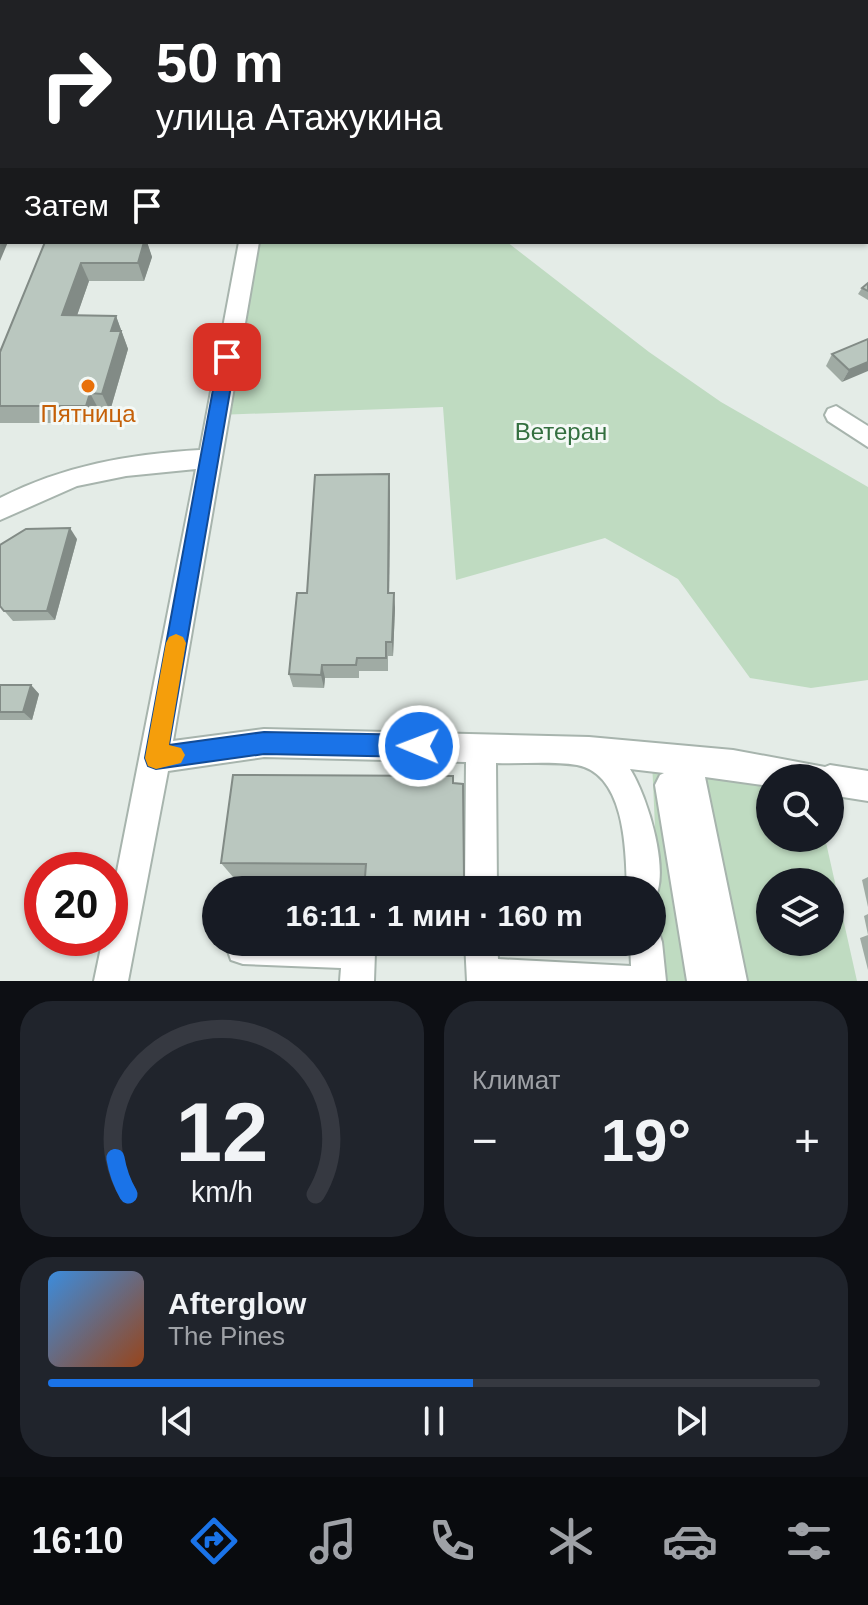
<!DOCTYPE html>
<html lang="ru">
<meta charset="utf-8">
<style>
:root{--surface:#171b24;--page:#20242c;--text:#f1f3f6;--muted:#9ea1a6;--line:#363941;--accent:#1a73e8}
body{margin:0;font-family:Arial,sans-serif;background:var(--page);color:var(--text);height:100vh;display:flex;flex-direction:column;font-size:30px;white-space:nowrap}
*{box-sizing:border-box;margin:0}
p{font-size:26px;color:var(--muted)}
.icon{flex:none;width:44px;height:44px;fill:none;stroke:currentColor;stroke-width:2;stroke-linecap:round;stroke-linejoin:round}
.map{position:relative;height:981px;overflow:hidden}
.drawer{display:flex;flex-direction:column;gap:20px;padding:20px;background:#0d0f14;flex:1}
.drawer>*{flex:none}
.banner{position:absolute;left:0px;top:0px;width:868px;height:244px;box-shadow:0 2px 6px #0004;background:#202124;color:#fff;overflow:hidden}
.tools{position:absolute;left:756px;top:764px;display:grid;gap:16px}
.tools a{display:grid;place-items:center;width:88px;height:88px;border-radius:50%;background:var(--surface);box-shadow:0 2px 6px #0004;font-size:40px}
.speed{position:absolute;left:24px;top:852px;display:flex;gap:16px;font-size:40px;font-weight:700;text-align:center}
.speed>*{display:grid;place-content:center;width:104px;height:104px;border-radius:50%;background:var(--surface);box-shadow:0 2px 6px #0004;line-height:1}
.speed .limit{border:12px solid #d22;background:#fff;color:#111}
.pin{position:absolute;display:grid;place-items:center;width:68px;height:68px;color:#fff;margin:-34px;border-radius:16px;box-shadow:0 4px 12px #0006}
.me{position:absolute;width:88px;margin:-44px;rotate:271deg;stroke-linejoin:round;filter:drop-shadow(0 0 6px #0008)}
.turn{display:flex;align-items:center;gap:28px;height:168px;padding:0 24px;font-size:36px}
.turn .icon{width:104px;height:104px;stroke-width:2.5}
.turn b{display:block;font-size:56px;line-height:68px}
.then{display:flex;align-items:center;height:76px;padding:0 24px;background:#0003;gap:16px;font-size:30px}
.big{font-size:60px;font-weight:800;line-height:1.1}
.drawer .tile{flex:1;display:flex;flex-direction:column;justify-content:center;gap:12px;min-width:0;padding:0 28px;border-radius:32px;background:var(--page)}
.drawer .dial{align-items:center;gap:0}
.dial svg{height:208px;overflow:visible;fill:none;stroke:var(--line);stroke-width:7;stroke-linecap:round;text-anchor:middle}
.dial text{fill:var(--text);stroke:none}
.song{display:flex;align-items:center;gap:24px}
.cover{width:96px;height:96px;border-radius:12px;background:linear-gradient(135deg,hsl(210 70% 55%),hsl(20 70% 35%))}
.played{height:8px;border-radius:4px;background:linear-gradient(90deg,var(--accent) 55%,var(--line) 55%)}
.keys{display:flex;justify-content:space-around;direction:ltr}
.heat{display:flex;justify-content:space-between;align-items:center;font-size:44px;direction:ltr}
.drawer .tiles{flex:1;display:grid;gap:20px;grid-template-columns:1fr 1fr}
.tile:last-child{grid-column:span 2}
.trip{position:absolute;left:202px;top:876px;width:464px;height:80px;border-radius:40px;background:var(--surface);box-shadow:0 2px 6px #0004;font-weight:800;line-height:80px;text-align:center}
.tabs{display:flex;height:128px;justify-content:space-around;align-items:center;background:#090b0e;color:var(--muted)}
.tabs .icon{width:56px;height:56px}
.tabs .current{color:var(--accent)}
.tabs b{font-size:36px;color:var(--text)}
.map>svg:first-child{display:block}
.green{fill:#bfdbc1;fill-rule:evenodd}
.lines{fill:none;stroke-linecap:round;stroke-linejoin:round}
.stream{stroke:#92cbc9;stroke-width:6}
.minor-casing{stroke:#a7b4ad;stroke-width:4}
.major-casing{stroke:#c2c8c5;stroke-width:4}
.minor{fill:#fff;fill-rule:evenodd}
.major{fill:#6d9d87;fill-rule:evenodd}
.wall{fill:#a0aba4}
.shaded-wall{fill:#828b86}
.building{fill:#bac7bf;stroke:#828b86;stroke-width:2}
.route{fill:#1a73e8;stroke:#114b97;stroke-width:2}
.slow{fill:#f59e0b}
.food-dot{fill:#e8710a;stroke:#f4f9f6;stroke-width:3}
.labels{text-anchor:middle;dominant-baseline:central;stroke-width:6;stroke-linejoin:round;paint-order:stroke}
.food-label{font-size:24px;fill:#c56008;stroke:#f4f9f6}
.park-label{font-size:24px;fill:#336f3f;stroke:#f4f9f6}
</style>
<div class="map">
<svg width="868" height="981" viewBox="0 0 868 981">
<rect width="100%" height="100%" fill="#e4ece7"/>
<g class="green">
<path d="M249,242H507L649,352L721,402L868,487V680L811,688L750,678L678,579L605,538L456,580L443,407L217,415Z"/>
<path d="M652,761H702L770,791V838H825L857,981H662ZM770,882H830V942H770Z"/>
</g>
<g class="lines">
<path class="stream" d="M394,0L399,2"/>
<defs>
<g id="minor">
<rect x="288" y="0" width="14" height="2"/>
<path d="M239,242H259L173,741L264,729L589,737L733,750L825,767L830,765L868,771V801L830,795V778H770V786L705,777L747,981H687L655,785L660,775L664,773L630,769C647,795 673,877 652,902V890H627C626,853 626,774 577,765C551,761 522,764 496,763L497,890H465L466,762L264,757L168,771L128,981H94L103,938H110V907L196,469L126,476L77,486L0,520V498C63,466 129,454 200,450Z"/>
<path d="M836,406L868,426V447L828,421L825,415L828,409Z"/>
<path d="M652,928L658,930L662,942L666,981H467L465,942H497L498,959L631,966L630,942H652Z"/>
<path d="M229,942H371L375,952L374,981H340L341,968L243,964L231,960L227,948Z"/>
</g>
<g id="major">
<path d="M784,0H801L802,2H785Z"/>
<path d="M866,39L868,40V51L866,50Z"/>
</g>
</defs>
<use href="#minor" class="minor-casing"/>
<use href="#major" class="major-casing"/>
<use href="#minor" class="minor"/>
<use href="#major" class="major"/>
</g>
<g class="wall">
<path d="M671,0H750L749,2H674Z"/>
<path d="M827,0H868V2H830Z"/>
<path d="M866,64L868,66V170L866,168Z"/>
<path d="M45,242H147L152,257L144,281H89L77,315L116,316L128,349L110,411L99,410L95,423H0V352Z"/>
<path d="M868,283V300L858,294L862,288Z"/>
<path d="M868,339L842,382L826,366L832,354Z"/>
<path d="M390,491L389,593L395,608L393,656H388V671H359V678H325L324,688L293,687L289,674L307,593Z"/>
<path d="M77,539L55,620L13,621L0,606Z"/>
<path d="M0,685H31L39,694L32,720H0Z"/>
<path d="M453,776L365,878L233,877L221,863Z"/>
<path d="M868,877V907L862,880Z"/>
<path d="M868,914V970L860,938L868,935L864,916Z"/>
</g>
<g class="shaded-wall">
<path d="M25,0H45L46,2H21Z"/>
<path d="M848,0H868V2H847Z"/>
<path d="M2,10V32H0V11Z"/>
<path d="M2,229V242H8L0,261V234Z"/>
<path d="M144,242H147L152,257L144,281L138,263Z"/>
<path d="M81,263L89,281L71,333L62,315Z"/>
<path d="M116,316L128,349L110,411L102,394L111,331Z"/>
<path d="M868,362V371L842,382L849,370Z"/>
<path d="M90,393L99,410L95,423L86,406Z"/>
<path d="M389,474L390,491L389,608L388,593Z"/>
<path d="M70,528L77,539L55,620L47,611Z"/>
<path d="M394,593L395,608L393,656L392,642Z"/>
<path d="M322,665L325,678L324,688L321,675Z"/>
<path d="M31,685L39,694L32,720L23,712Z"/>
</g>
<g class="building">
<path d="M0,0H25L21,2H2V10L0,11Z"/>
<path d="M694,0H750L744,2H697Z"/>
<path d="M866,64L868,66V150L866,148Z"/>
<path d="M45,242H144L138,263H81L62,315L116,316L111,331H121L102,394L90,393L86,406H0V352Z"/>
<path d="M868,283V291L862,288Z"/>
<path d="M868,339V362L849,370L832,354Z"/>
<path d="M389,474L388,593H394L392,642H386V658H357L356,665H322L321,675L289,674L297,593H307L315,475Z"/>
<path d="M70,528L47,611H4L0,606V545L26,529Z"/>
<path d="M0,685H31L23,712H0Z"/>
<path d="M233,775L453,776V783L463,784L464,877L471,880V890H364L366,864L221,863Z"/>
</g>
<path class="route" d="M227,351L236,357L169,745L264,732L419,735L427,739L430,746L427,754L419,757L264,754L156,769L148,766L145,758L219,357Z"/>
<path class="slow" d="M176,634L183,637L186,643L169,745L181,748L185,755L181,763L156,769L148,766L145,758L166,643L169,637Z"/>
<circle class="food-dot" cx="88" cy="386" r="8"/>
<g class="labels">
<g class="food-label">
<text x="88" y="413">Пятница</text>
</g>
<g class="park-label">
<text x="561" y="431">Ветеран</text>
</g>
</g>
</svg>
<div class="tools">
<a><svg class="icon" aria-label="search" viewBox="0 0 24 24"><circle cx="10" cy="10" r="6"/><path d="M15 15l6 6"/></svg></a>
<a><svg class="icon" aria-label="layers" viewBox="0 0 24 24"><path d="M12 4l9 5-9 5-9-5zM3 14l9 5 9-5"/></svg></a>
</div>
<div class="speed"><div class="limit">20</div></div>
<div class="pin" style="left:227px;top:357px;background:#d93025"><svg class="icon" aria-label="arrive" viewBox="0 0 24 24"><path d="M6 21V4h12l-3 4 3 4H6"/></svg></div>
<svg class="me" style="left:419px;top:746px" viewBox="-20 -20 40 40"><circle r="17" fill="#1a73e8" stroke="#fff" stroke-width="3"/><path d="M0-11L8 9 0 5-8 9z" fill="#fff"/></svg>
<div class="trip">16:11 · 1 мин · 160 m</div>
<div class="banner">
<div class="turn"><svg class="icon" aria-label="right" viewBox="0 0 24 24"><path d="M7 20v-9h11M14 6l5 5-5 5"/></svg><div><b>50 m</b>улица Атажукина</div></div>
<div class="then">Затем<svg class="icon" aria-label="arrive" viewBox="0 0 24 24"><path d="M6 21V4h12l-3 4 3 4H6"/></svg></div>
</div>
</div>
<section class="drawer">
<div class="tiles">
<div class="tile dial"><svg viewBox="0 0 100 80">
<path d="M14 69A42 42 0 1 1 86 69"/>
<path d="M14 69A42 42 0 0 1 9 55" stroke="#1a73e8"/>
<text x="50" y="56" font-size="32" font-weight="700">12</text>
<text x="50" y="72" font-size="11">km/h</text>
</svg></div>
<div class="tile"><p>Климат</p>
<div class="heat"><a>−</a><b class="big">19°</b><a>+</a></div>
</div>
<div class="tile">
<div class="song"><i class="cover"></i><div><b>Afterglow</b><p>The Pines</p></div></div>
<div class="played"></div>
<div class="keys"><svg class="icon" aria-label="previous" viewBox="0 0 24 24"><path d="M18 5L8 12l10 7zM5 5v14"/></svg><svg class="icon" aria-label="pause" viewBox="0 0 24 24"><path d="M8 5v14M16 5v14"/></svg><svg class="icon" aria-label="next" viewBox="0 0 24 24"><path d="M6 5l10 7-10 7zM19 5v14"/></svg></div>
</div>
</div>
</section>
<nav class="tabs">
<b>16:10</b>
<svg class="icon current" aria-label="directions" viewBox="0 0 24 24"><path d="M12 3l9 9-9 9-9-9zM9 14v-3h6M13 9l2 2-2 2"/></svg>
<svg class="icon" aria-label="music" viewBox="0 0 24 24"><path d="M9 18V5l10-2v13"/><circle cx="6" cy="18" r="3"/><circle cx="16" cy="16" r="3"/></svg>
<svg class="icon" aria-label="phone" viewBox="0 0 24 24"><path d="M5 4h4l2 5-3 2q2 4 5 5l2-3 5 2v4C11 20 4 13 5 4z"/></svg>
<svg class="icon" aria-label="climate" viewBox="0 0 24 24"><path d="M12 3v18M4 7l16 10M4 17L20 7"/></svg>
<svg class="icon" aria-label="car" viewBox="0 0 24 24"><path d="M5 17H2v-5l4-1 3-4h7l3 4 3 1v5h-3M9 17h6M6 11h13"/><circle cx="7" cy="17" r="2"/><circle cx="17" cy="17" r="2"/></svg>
<svg class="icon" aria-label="filters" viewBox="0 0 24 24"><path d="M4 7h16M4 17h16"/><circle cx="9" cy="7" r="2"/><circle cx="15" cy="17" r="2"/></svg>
</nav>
